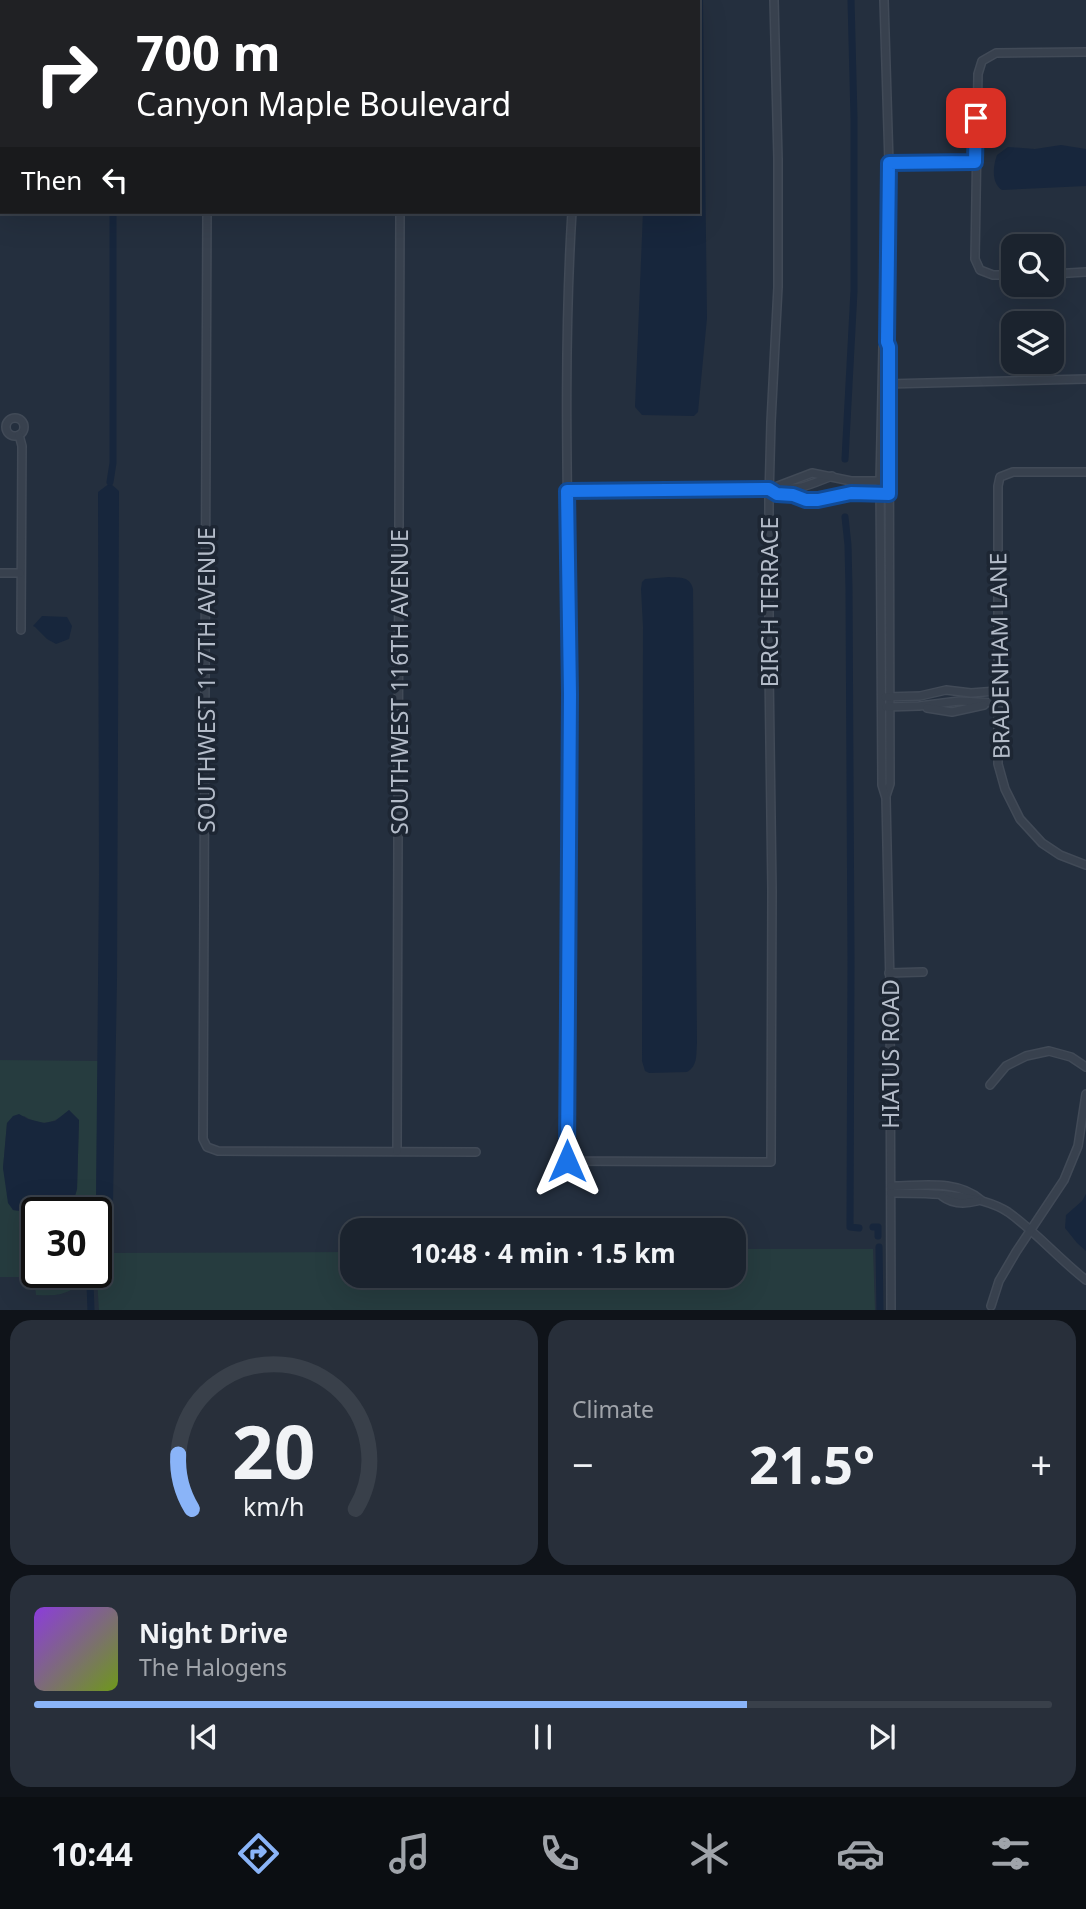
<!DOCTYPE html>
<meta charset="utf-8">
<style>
:root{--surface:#1b232e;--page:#282f3a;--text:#f1f3f6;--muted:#a0a4aa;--line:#39404a;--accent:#8ab4f8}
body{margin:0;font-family:"Noto Sans",sans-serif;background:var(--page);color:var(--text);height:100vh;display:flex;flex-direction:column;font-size:26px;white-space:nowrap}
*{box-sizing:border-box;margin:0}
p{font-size:23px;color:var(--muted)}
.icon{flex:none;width:38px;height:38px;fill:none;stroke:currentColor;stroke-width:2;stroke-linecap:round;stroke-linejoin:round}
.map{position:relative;height:1310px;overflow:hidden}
.sheet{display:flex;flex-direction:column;gap:10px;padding:10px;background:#0f1319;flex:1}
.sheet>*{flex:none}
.top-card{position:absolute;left:0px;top:0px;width:700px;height:214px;box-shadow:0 7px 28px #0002,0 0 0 2px var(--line);background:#202124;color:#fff;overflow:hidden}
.tools{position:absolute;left:1001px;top:234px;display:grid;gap:14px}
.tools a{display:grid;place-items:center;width:63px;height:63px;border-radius:14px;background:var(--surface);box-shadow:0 7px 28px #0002,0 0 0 2px var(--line);font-size:35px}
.speed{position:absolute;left:21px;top:1197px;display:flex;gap:14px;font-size:35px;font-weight:700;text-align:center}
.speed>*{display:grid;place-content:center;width:91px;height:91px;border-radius:50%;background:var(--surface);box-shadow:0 7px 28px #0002,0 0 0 2px var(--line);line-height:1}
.speed .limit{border:4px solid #111;border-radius:10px;background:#fff;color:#111}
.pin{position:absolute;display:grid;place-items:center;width:60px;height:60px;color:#fff;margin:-30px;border-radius:14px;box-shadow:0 4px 10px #0006}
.me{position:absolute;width:77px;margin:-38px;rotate:0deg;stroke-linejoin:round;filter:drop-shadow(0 0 5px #0008)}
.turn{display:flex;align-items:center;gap:24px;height:147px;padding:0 21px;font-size:32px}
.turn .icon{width:91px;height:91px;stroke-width:2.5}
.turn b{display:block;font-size:49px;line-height:60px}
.then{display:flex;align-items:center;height:66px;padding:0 21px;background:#0003;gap:14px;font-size:26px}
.big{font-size:52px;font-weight:700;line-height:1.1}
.sheet .tile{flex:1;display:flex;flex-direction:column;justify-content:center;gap:10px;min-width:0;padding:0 24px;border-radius:21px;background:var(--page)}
.sheet .dial{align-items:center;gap:0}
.dial svg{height:182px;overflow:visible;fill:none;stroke:var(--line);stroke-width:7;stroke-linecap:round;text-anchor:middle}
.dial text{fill:var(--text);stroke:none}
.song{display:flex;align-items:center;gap:21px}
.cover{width:84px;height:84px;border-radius:10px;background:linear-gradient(135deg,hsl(270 70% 55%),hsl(80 70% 35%))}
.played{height:7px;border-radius:4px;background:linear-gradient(90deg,var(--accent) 70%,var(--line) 70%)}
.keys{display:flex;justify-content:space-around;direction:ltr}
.heat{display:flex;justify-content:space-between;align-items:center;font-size:38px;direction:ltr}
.sheet .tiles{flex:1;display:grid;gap:10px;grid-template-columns:1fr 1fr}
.tile:last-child{grid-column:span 2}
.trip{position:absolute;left:340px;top:1218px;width:406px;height:70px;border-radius:21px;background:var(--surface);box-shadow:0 7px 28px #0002,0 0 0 2px var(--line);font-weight:700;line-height:70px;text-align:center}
.tab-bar{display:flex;height:112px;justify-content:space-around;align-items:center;background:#0b0e12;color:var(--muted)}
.tab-bar .icon{width:49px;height:49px}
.tab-bar .current{color:var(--accent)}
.tab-bar b{font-size:32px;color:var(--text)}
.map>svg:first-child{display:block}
.green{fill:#263c3f}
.water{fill:#17263c}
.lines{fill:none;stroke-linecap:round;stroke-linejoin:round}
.canal{stroke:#17263c;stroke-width:7}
.minor-casing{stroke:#414a57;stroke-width:10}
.minor{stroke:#38414e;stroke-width:7}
.route-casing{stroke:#114b97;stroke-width:18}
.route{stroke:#1a73e8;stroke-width:12}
.labels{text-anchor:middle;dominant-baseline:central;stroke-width:7;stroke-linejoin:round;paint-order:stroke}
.street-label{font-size:23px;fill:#b4bcc9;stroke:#1d2633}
</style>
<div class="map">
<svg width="1086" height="1311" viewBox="0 0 1086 1311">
<rect width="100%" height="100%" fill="#242f3e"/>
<path class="green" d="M0,1060L98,1061L96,1205L103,1219L96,1251V1213H70L77,1189L79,1120L69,1110C55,1124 41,1127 24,1116L7,1123L3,1168L13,1210L37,1213V1272H96V1253L352,1252V1276H733V1249H873L875,1310L99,1311L97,1278H87C67,1295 61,1296 36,1295L34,1277H0Z"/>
<g class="water">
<path d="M646,0H703L707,318L698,412L694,416L642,415L635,407L643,212H698V2H646Z"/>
<path d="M1061,145L1086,149V186L1002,190C991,183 993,166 997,155L1008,147L1035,149Z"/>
<path d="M110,483L119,491L117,979L113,1202L103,1219L96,1205L99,875L98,492Z"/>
<path d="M669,577C680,578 690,576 693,589L697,1043C696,1054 698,1066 687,1072L649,1073L645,1071L642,1061L643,627L641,589L642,582L645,579Z"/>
<path d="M42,616L67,617L72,626L69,639L56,644L47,639L35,627L33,626Z"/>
<path d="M69,1110L79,1120L77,1189L70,1213H37L13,1210L8,1203L3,1168L7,1123L13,1116L19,1114L28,1119L44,1123L55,1121Z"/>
<path d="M1086,1194V1251L1077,1243L1065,1228L1066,1215L1082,1201Z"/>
</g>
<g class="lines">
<g class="canal">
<path d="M114,2V0"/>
<path d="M845,459L854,291V118L851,0"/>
<path d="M110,482L113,463V212"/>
<path d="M845,517L848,545L849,589L851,961L850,1227L859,1228"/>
<path d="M873,1227H878V1236"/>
<path d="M879,1247L880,1311"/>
<path d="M96,1251L103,1219"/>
<path d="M91,1311L90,1283L92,1272"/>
</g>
<defs>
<g id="minor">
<path d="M573,0V2"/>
<path d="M884,0L889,163L887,342L889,347L890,784L886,796"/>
<path d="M208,2V0"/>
<path d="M401,2V0"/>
<path d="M889,163L975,162"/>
<path d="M207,212L203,1139L207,1147L218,1151L476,1152"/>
<path d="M572,212C562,372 569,534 570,694C571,850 567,1005 567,1161L771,1162L772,891L769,668V498L771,422L778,287V159L774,0"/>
<path d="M1052,274L1086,272"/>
<path d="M1013,275H993L980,270L975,259L978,74L982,61L996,53L1086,52"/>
<path d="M887,342L883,347L880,481L882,785L886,798L890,986L891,1311"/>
<path d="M886,384L1086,379"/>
<circle cx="15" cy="427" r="9"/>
<path d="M19,435L22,446L21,630"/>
<path d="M1086,472H1013L1000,477L998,486V764L1005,789L1020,819L1042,843L1060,855L1086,865"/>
<path d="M780,487C800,491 813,483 832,476"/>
<path d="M770,489L777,494L793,495L806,500H818L851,493H881"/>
<path d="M567,491L770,489L812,473L851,481H882"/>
<path d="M0,573H20"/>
<path d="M885,697L920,696L946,690L971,693L997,691"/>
<path d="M886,707L919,706L959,701L997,703"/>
<path d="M927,708L952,712L984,705"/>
<path d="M889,973L923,972"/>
<path d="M990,1085L1006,1066L1026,1056L1049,1051L1071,1057L1086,1067"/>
<path d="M397,1151L400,212"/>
<path d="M891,1186C922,1186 956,1179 981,1200"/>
<path d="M891,1193C925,1193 979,1193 1008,1212C1036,1232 1059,1259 1086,1280"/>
<path d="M942,1196C952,1204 965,1204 977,1201"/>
<path d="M991,1306L999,1281L1016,1252L1064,1180L1078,1146L1086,1094"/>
</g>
</defs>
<use href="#minor" class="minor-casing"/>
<use href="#minor" class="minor"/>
</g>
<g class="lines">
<defs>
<path id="route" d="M567,1161L570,694L567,491L769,489L777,494L793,495L806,500H818L851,493L889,494V347L887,342L889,163L975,162L976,118"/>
</defs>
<use href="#route" class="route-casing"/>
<use href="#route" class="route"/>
</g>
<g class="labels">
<g class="street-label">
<text transform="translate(769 602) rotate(-90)">BIRCH TERRACE</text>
<text transform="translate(999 656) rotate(-91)">BRADENHAM LANE</text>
<text transform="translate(206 680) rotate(-90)">SOUTHWEST 117TH AVENUE</text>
<text transform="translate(399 682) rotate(-90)">SOUTHWEST 116TH AVENUE</text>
<text transform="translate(890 1054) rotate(-90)">HIATUS ROAD</text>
</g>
</g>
</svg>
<div class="tools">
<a><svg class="icon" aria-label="search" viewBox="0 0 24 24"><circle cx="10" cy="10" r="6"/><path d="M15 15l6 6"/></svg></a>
<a><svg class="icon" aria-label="layers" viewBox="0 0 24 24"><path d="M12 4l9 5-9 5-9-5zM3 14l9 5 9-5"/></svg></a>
</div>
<div class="speed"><div class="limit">30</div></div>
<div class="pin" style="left:976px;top:118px;background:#d93025"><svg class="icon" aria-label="arrive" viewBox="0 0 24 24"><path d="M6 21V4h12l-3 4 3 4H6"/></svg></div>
<svg class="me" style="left:567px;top:1161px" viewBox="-20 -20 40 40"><path d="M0-17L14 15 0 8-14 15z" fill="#1a73e8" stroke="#fff" stroke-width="4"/></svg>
<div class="trip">10:48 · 4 min · 1.5 km</div>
<div class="top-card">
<div class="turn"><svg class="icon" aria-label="right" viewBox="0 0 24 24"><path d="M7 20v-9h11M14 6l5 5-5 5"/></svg><div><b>700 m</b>Canyon Maple Boulevard</div></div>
<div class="then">Then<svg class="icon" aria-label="left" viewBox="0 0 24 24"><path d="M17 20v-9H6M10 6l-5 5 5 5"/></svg></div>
</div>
</div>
<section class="sheet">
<div class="tiles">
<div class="tile dial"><svg viewBox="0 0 100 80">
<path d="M14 69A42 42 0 1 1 86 69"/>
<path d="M14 69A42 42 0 0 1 8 45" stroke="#8ab4f8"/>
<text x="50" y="56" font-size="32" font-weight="700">20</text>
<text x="50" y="72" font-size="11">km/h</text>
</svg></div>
<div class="tile"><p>Climate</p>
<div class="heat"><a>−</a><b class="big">21.5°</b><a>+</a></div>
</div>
<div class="tile">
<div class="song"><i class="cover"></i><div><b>Night Drive</b><p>The Halogens</p></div></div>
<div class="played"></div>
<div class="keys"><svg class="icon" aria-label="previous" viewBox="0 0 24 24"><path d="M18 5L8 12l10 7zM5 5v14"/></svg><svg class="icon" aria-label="pause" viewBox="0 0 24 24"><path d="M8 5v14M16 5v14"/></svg><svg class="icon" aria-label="next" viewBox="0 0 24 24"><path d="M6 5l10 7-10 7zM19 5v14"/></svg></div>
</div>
</div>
</section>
<nav class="tab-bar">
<b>10:44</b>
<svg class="icon current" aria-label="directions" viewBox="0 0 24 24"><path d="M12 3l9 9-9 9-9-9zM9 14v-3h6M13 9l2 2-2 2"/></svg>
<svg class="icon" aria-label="music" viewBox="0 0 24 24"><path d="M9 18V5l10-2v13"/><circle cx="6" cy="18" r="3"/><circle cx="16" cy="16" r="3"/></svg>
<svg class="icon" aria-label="phone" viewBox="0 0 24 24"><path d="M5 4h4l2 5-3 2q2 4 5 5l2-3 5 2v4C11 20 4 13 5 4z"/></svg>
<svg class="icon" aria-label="climate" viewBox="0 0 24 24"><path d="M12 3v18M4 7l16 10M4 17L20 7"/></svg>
<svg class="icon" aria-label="car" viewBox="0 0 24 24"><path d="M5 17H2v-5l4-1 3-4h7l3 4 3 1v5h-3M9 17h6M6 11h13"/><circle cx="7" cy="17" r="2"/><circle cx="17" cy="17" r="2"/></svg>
<svg class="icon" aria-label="filters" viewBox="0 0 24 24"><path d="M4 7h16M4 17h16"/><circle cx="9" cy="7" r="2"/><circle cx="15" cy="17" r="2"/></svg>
</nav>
